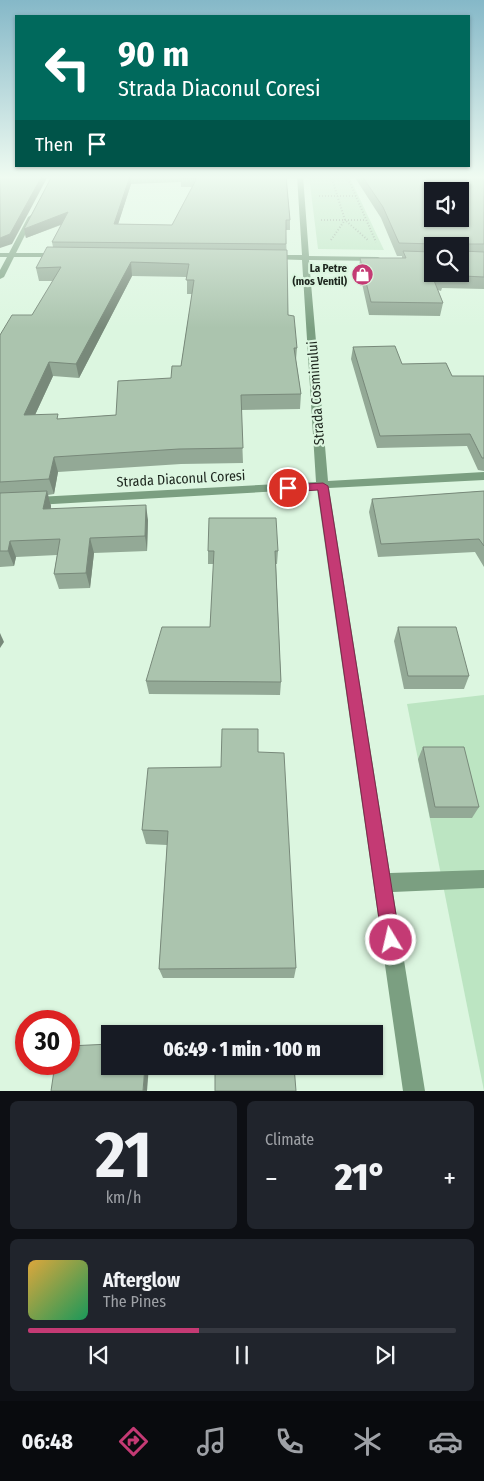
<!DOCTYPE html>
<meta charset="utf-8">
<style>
:root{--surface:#171b24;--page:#20242c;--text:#f1f3f6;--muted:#9ea1a6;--line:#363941;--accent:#c43a74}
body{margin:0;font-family:"Fira Sans Condensed",sans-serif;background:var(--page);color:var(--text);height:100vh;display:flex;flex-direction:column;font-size:19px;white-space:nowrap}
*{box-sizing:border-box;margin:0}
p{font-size:16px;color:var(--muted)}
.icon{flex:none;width:28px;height:28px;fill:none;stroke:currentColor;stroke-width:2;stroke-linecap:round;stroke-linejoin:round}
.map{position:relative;height:1091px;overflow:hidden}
.sheet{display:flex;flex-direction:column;gap:10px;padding:10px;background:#0d0f14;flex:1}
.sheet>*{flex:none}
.guide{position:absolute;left:15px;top:15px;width:455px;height:152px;border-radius:0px;box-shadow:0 1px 4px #0004;background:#00695c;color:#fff;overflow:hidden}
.buttons{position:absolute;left:424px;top:182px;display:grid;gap:10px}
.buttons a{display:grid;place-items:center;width:45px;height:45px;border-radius:0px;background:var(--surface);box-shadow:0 1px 4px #0004;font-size:25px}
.speed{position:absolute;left:15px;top:1010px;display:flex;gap:10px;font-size:25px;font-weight:700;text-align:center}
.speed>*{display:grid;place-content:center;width:65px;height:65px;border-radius:50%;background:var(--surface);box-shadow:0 1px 4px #0004;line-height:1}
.speed .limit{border:8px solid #d22;background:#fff;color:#111}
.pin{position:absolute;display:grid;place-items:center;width:42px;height:42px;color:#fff;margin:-21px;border:2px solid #fff;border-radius:50%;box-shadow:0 1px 5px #0007}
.me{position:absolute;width:55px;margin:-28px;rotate:351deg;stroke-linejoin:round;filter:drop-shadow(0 0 4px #0008)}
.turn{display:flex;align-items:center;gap:18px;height:105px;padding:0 20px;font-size:22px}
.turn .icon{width:65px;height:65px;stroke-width:2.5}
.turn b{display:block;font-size:35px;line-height:42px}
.then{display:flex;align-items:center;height:48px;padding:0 20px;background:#0003;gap:10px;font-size:19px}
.big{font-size:38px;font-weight:800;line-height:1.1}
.sheet .widget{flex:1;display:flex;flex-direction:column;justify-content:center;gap:8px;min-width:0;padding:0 18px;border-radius:8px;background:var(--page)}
.sheet .dial{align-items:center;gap:0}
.dial b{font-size:65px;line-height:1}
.song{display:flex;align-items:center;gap:15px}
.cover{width:60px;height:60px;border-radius:8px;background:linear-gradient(135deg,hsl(40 70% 55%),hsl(150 70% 35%))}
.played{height:5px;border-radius:2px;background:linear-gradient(90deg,var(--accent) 40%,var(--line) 40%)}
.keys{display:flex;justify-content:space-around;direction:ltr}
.heat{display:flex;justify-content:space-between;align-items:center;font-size:28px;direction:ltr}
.sheet .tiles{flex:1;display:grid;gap:10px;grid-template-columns:1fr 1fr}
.widget:last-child{grid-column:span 2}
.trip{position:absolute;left:101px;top:1025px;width:282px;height:50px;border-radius:0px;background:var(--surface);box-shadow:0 1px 4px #0004;font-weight:800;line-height:50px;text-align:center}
.menu{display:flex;height:80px;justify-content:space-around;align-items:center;background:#090b0e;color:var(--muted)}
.menu .icon{width:35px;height:35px}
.menu .selected{color:var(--accent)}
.menu b{font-size:22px;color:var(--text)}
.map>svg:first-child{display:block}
.green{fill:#bce5c2}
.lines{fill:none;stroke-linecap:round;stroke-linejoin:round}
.path{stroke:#95a998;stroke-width:2;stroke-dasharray:1 2;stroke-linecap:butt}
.street{fill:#7b9f81;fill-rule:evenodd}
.wall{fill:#93a996;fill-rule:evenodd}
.shaded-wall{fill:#78897a}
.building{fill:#abc4ae;stroke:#78897a;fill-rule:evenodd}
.route{fill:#c43a74;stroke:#7f264b}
.labels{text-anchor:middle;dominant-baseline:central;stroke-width:4.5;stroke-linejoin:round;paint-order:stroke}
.far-poi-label{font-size:11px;font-weight:bold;fill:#1d261e;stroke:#dcf6e0;text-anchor:end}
.street-label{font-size:14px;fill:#1d261e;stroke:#dcf6e0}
</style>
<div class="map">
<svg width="484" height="1091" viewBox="0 0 484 1091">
<rect width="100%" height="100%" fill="#dcf6e0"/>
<g class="green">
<path d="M309,176H349L384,250L318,249Z"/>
<path d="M484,695V1091L407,704Z"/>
</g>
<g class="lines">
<g class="path">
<path d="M331,176L345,220L369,241"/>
<path d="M347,176L376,242"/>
<path d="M319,196H356"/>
<path d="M321,220H366"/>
<path d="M331,240L345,220"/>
</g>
<g class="street">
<path d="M297,176H303L309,256L378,257L382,259L378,261L309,260L328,481L484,472V480L329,488L390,873L484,870V888L393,892L425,1091H403L317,489L0,507V499L316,482L302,260L270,259L266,257L270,255H302Z"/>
<path d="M31,215L34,217L16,253H60L64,255L60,257H14L4,277L0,279V270L7,257H0V253H9L28,217Z"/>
</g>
</g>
<g class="wall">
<path d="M52,176H286L290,220V230H286L288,315L297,348L296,360L301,394L300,409L241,410L243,463L181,464L58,472L54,494L48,495L51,506V509L148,520L147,551L94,553L90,588L59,589L54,574L57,555L16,557L14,566L0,567V335L32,315L53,281H39L36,268L53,247L52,242L61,225L26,238L24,229ZM181,182V187H192L172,225L118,224L131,184ZM132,276L187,277V294H192L181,366L171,378L116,415L59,419L35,415L53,376L79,378Z"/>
<path d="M354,176H484V289L442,288L441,291L438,290L443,303L440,316L369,315L359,270L360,258H402V256H397L381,218ZM432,246H460L432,274Z"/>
<path d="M353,347L402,364L452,376H484V471L478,470L467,446L377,448L351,359Z"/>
<path d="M484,491V567L475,552L378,557L369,512L372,499Z"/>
<path d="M208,551H278L277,564H276L281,682L280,695L149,694L146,681L210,627L214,564H208Z"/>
<path d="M398,627L469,676L464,689H404L394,641Z"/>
<path d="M423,747L479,807L472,818H430L418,759Z"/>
<path d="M258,752L296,968L294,978H163L159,969L167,845L146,844L142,830L221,767Z"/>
</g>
<g class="shaded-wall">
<path d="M42,176H48L12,244L0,248V238Z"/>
<path d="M130,176L131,184L115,234L114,224Z"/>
<path d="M68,212L70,221L26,238L24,229Z"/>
<path d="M131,262L132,276L79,378L76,364Z"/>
<path d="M49,362L53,376L28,430L24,415Z"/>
<path d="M54,457L58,472L54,494L49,479Z"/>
<path d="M47,491L51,506L48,524L43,509Z"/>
<path d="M146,505L148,520L147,551L145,536Z"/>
<path d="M90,538L94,553L90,588L86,573Z"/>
<path d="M10,541L16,557L14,566L8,551Z"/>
<path d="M0,633L4,642L0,648Z"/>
<path d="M145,1066H149L147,1091H143Z"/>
</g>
<g class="building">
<path d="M0,176H42L10,234L0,238Z"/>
<path d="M52,176H130L114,224L172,225L197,178H181V176H286L290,220H286V244L52,242L68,212L24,229Z"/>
<path d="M362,176H484V244H463L461,246L462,251L484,252V277L443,275L444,278H433L443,303L371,302L360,258H406L403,251L432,252V274H460V246H435V244L399,243L383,207ZM432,191H460V219H432Z"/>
<path d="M47,247L287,250L288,315L294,316L297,348H294L301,394L241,395L243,448L179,449L54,457L49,479L0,482V335L12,315H32L61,267L36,268ZM131,262L189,264L186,280H194L181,366H172L171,378L118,381L116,415L57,419L58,414L24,415L49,362L76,364Z"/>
<path d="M395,346L402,364L446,363L452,376H484V458H482L470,434L380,436L353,347Z"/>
<path d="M47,491L43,509L146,505L145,536L90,538L86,573L54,574L60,539L10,541L8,551H0V493Z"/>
<path d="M484,491V546L479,539L381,544L372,499Z"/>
<path d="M209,518H276L278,551H275L281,682L146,681L162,627H210L214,551H208Z"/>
<path d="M398,627H456L469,676H408Z"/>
<path d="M222,729H258V752L284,753L296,968L159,969L168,831L142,830L148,768L221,767Z"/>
<path d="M423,747H464L479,807H435Z"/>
<path d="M110,1044V1066H145L143,1091H51L55,1064H69V1046Z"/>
<path d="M215,1066H294L296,1091H215Z"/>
</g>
<linearGradient id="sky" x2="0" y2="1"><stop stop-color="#85b8c8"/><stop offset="0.54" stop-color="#effbf1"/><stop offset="1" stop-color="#effbf1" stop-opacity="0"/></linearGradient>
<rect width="484" height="328" fill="url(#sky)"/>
<path class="route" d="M323,483L328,486L400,940L397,946L391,948L384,946L382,940L318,490L288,492L283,488L288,485Z"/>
<defs>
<symbol id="shop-disc" viewBox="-11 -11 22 22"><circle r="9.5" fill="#c43a74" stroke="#dcf6e0"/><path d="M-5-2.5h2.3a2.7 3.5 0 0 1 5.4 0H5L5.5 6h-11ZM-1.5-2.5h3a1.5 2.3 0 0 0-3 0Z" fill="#fff"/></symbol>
</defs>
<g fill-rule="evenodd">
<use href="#shop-disc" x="350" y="262" width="25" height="25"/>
</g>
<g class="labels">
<g class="far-poi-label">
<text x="347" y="268">La Petre<tspan x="347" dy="13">(mos Ventil)</tspan></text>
</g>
<g class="street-label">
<text transform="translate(316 393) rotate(-94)">Strada Cosminului</text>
<text transform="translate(181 479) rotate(-3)">Strada Diaconul Coresi</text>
</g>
</g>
</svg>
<div class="buttons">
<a><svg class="icon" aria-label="sound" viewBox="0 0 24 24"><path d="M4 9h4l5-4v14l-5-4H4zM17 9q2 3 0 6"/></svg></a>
<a><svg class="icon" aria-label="search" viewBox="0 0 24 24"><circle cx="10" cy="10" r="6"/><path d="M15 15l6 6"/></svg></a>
</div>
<div class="speed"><div class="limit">30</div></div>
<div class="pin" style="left:288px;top:488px;background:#d93025"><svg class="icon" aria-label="arrive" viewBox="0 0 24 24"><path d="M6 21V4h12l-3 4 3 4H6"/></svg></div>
<svg class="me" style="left:391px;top:940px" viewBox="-20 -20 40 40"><circle r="17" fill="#c43a74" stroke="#fff" stroke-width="3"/><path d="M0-11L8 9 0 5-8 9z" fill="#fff"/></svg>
<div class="trip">06:49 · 1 min · 100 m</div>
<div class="guide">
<div class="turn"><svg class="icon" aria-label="left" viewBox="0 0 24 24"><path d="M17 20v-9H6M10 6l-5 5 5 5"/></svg><div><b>90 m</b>Strada Diaconul Coresi</div></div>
<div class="then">Then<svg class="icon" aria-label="arrive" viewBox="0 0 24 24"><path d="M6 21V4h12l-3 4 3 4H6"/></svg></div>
</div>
</div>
<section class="sheet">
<div class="tiles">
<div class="widget dial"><b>21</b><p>km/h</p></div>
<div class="widget"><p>Climate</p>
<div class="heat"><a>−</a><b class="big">21°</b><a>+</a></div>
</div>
<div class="widget">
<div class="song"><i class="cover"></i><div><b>Afterglow</b><p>The Pines</p></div></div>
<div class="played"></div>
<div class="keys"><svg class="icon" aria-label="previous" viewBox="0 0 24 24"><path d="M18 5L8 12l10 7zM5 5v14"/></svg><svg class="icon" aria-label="pause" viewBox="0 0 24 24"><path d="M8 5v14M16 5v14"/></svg><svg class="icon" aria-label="next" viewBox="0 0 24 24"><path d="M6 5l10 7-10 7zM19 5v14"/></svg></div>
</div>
</div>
</section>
<nav class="menu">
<b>06:48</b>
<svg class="icon selected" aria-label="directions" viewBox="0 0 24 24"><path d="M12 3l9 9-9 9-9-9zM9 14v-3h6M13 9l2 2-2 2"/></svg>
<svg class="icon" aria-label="music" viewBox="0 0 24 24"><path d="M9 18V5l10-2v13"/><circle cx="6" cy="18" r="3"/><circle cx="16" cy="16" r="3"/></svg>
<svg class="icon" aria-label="phone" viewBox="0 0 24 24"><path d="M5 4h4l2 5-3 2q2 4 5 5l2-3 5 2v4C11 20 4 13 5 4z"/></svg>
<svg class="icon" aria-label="climate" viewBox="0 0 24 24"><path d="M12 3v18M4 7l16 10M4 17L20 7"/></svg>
<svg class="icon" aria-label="car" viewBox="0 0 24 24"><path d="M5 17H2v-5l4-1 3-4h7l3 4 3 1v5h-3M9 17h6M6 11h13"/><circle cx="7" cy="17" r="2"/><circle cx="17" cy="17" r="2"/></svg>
</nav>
